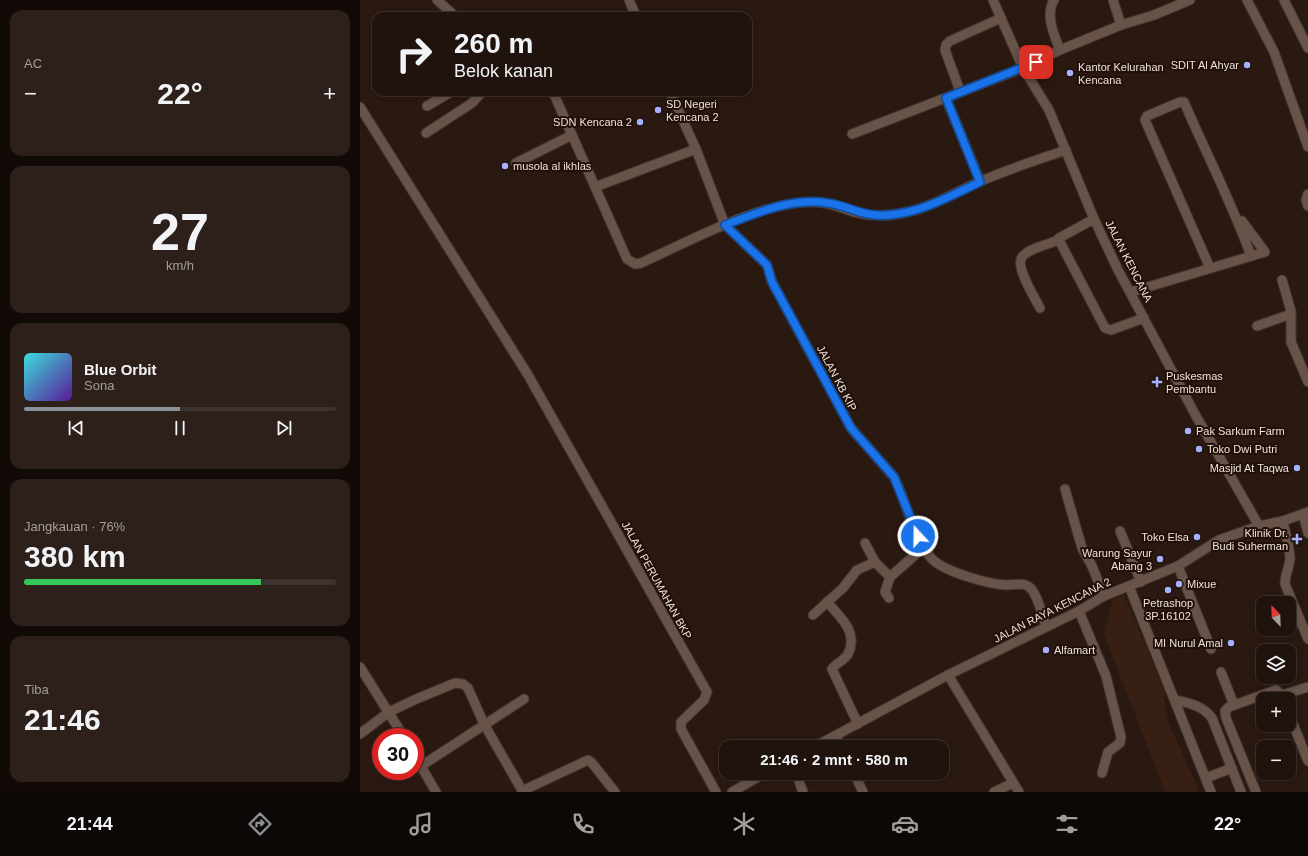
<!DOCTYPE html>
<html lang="id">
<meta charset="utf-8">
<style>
:root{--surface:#20130d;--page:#2d201b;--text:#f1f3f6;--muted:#a29e9d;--line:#3d322e;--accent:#8c9099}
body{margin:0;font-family:Arial,sans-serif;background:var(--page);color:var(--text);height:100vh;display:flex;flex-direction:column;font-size:15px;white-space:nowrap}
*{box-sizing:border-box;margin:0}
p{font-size:13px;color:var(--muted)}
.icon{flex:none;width:22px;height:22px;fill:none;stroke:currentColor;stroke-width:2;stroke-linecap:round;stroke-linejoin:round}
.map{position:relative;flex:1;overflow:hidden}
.drawer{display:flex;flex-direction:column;gap:10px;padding:10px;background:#120a07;width:360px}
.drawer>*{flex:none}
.top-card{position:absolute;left:12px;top:12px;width:380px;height:84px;border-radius:12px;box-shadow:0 2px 6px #0003,0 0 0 1px var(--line);background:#20130d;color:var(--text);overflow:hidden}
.needle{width:26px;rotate:337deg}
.buttons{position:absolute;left:896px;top:596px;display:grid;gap:8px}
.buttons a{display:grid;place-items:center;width:40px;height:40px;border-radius:8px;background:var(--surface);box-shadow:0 2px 6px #0003,0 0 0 1px var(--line);font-size:20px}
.speed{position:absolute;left:12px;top:728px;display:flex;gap:8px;font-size:20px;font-weight:700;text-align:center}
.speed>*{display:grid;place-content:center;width:52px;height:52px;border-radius:50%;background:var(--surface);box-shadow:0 2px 6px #0003,0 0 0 1px var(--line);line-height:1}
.speed .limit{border:6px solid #d22;background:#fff;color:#111}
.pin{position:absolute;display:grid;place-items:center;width:34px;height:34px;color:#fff;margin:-17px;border-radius:8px;box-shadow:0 2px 6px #0006}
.me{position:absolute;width:44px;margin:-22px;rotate:339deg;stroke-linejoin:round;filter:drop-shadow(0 0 3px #0008)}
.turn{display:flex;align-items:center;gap:14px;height:84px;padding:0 16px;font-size:18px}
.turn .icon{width:52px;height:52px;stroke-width:2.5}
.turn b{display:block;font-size:28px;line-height:34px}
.big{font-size:30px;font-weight:600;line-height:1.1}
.drawer .card{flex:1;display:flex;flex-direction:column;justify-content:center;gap:6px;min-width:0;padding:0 14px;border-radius:12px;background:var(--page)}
.drawer .dial{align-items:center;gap:0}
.dial b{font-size:52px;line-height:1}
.song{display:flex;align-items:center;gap:12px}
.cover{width:48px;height:48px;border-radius:6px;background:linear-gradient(135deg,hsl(180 70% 55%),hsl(270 70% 35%))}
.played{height:4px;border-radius:2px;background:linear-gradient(90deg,var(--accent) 50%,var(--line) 50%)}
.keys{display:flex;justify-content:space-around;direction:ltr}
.heat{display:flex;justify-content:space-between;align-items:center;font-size:22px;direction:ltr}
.charge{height:6px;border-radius:3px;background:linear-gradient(90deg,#34c759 76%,var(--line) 0)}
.trip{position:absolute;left:359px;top:740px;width:230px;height:40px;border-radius:12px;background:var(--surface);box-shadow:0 2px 6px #0003,0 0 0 1px var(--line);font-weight:600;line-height:40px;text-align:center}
.menu{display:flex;height:64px;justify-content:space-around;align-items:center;background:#0d0805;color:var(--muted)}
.menu .icon{width:28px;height:28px}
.menu .on{color:var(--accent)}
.menu b{font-size:18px;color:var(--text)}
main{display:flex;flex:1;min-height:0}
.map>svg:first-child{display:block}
.built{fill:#371f14}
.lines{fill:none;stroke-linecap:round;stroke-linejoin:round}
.minor-casing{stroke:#423531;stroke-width:11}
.minor{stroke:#685349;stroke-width:9}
.route-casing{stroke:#114b97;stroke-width:10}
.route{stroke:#1a73e8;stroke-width:7}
.poi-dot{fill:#a5b1fc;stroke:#201008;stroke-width:1.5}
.labels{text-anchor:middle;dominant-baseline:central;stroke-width:4;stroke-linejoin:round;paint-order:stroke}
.poi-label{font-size:11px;fill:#eee1dc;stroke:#201008;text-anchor:start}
.street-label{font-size:11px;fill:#eee1dc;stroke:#201008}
</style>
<main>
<section class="drawer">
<div class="card"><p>AC</p>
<div class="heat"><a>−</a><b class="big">22°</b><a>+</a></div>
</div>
<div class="card dial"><b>27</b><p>km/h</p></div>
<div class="card">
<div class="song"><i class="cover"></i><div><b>Blue Orbit</b><p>Sona</p></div></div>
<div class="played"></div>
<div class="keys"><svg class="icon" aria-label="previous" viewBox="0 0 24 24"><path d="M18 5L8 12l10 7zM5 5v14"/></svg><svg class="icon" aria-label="pause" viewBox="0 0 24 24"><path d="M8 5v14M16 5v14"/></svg><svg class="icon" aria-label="next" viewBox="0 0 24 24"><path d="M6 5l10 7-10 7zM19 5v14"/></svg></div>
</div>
<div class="card"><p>Jangkauan · 76%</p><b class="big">380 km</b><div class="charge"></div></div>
<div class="card"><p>Tiba</p><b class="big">21:46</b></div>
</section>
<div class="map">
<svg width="948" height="792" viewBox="0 0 948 792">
<rect width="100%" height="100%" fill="#2a1911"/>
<path class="built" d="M764,595L804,689L807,719L839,791L836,792H805L744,634L753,599Z"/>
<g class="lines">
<defs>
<g id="minor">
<path d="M77,0L95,16"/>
<path d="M269,0L276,16"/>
<path d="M633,0L663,68L689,110L734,219L758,270L836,416L899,526"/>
<path d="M694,0C685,15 694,35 700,50"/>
<path d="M753,0L761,25"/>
<path d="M887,0L914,52L948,147"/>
<path d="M924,0L948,48"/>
<path d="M600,91L585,50L586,45L590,41L641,18"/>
<path d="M193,92L267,259L275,264L281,263C328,242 404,200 454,202C470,202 483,209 498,213C513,217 528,216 543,213C571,208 595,192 621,181C649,169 677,160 706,150"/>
<path d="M310,92L336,149L365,225L407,265L412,282L491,428L534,477C547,502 553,540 572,559C585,572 628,584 646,585C656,585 665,581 672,590C679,599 682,615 686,626"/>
<path d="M586,98L620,181"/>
<path d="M67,106L91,92"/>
<path d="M0,107L168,375L347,692L344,700L321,722V729L356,792"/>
<path d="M66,133L112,103L122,92"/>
<path d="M492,134L663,68L700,50L761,25L794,15L830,0"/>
<path d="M156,163L212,135"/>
<path d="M235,187L336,149"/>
<path d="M948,194L946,200L948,206"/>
<path d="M734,219L699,238L700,242L745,328L751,330L784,318"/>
<path d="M850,268L785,120L787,116L820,102H824C846,153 872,203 891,256"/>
<path d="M922,280L931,311V342L948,382"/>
<path d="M771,292L905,252L882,221"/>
<path d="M680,308C675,298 655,267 662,257C669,248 689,244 699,240"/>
<path d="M897,326L931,314"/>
<path d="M705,489L722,548L732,566L744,596"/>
<path d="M943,514L948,533"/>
<path d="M923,521C925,533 930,547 930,559C929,569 925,574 925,584L948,639"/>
<path d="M760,531L781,582"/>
<path d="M505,543L515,562L530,577"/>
<path d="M818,566L851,649"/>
<path d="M769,586L851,792"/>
<path d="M529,598L525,592L530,577L563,548"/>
<path d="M467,602C480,617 499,632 488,654C485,660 476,663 472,669L498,724"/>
<path d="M719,611L746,676L761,737L760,743L748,752L742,773"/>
<path d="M453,615L483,588L497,570L515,562"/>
<path d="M0,667L44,737"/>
<path d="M861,672L874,705"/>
<path d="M588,675L659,792"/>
<path d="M923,699L922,695L948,687"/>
<path d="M815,700C830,703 843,706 852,718L881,792"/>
<path d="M929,714L948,761"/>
<path d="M0,734L29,712L54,700L95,683L103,684L108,688L124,724L163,792"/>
<path d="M476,736L481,747"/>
<path d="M454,747L588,675L719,611L744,596L818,566L859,540L899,526L923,521L948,512"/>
<path d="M55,756L76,792"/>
<path d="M61,766L164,699"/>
<path d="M436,773L443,792"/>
<path d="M494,773L503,792"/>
<path d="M846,778L872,768"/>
<path d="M162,791L228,760L232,763L255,792"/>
<path d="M372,792L405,773"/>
<path d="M634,792L653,783"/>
<path d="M896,792L866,718L865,711L869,707L916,690L922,695"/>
</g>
</defs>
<use href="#minor" class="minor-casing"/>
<use href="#minor" class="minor"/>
</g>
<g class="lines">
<defs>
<path id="route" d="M558,536L534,477L491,428L412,282L407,265L365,225C397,213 432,197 468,203C489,206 503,217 527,215C561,213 590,196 620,182L586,98L676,62"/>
</defs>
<use href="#route" class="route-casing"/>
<use href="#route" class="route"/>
</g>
<g class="poi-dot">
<circle cx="887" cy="65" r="4"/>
<circle cx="710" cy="73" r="4"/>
<circle cx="298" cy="110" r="4"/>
<circle cx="280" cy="122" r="4"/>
<circle cx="145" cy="166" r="4"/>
<path d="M795 376h4v4h4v4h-4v4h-4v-4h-4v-4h4z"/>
<circle cx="828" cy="431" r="4"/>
<circle cx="839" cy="449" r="4"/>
<circle cx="937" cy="468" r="4"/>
<circle cx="837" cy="537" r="4"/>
<path d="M935 533h4v4h4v4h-4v4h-4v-4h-4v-4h4z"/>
<circle cx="800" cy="559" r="4"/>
<circle cx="819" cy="584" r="4"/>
<circle cx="808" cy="590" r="4"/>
<circle cx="871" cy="643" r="4"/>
<circle cx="686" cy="650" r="4"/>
</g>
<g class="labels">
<g class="poi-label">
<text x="879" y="65" text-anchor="end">SDIT Al Ahyar</text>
<text x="718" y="67">Kantor Kelurahan<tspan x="718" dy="13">Kencana</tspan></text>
<text x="306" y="104">SD Negeri<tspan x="306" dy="13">Kencana 2</tspan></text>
<text x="272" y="122" text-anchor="end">SDN Kencana 2</text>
<text x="153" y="166">musola al ikhlas</text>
<text x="806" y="376">Puskesmas<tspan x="806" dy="13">Pembantu</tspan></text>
<text x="836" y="431">Pak Sarkum Farm</text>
<text x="847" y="449">Toko Dwi Putri</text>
<text x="929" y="468" text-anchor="end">Masjid At Taqwa</text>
<text x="928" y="533" text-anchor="end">Klinik Dr.<tspan x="928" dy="13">Budi Suherman</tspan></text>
<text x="829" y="537" text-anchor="end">Toko Elsa</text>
<text x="792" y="553" text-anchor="end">Warung Sayur<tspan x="792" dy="13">Abang 3</tspan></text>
<text x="827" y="584">Mixue</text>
<text x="808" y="603" text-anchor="middle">Petrashop<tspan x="808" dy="13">3P.16102</tspan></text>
<text x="863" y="643" text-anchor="end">MI Nurul Amal</text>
<text x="694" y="650">Alfamart</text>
</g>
<g class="street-label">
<text transform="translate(769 261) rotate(63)">JALAN KENCANA</text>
<text transform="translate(477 378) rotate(62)">JALAN KB KIP</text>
<text transform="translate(297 580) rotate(61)">JALAN PERUMAHAN BKP</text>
<text transform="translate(692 610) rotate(-27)">JALAN RAYA KENCANA 2</text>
</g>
</g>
</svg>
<div class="buttons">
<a><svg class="needle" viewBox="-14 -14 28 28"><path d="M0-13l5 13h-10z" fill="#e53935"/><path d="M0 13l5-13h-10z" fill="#a29e9d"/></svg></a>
<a><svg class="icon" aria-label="layers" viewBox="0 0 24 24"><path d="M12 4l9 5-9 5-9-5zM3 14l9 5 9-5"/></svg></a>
<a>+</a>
<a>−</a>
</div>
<div class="speed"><div class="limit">30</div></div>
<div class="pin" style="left:676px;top:62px;background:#d93025"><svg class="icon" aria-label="arrive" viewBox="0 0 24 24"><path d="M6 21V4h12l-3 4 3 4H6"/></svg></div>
<svg class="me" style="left:558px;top:536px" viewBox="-20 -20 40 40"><circle r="17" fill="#1a73e8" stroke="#fff" stroke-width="3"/><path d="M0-11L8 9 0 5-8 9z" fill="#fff"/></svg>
<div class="trip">21:46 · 2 mnt · 580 m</div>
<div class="top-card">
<div class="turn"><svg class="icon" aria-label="right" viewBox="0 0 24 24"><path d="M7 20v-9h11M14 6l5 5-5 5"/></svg><div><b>260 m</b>Belok kanan</div></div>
</div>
</div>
</main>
<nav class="menu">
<b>21:44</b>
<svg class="icon on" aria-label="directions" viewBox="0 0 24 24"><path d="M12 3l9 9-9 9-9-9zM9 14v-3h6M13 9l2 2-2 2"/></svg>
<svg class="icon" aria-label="music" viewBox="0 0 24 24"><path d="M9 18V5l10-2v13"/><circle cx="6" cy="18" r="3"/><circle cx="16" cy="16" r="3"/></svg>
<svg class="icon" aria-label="phone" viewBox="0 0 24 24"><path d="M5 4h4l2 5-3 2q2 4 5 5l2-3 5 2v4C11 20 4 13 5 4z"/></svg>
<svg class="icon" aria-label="climate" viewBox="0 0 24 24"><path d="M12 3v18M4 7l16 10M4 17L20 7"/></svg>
<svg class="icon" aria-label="car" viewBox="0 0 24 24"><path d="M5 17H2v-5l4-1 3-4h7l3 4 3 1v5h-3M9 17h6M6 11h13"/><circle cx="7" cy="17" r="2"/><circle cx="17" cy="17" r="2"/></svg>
<svg class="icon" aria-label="filters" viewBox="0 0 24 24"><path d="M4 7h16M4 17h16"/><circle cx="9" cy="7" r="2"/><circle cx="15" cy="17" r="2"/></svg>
<b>22°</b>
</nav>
